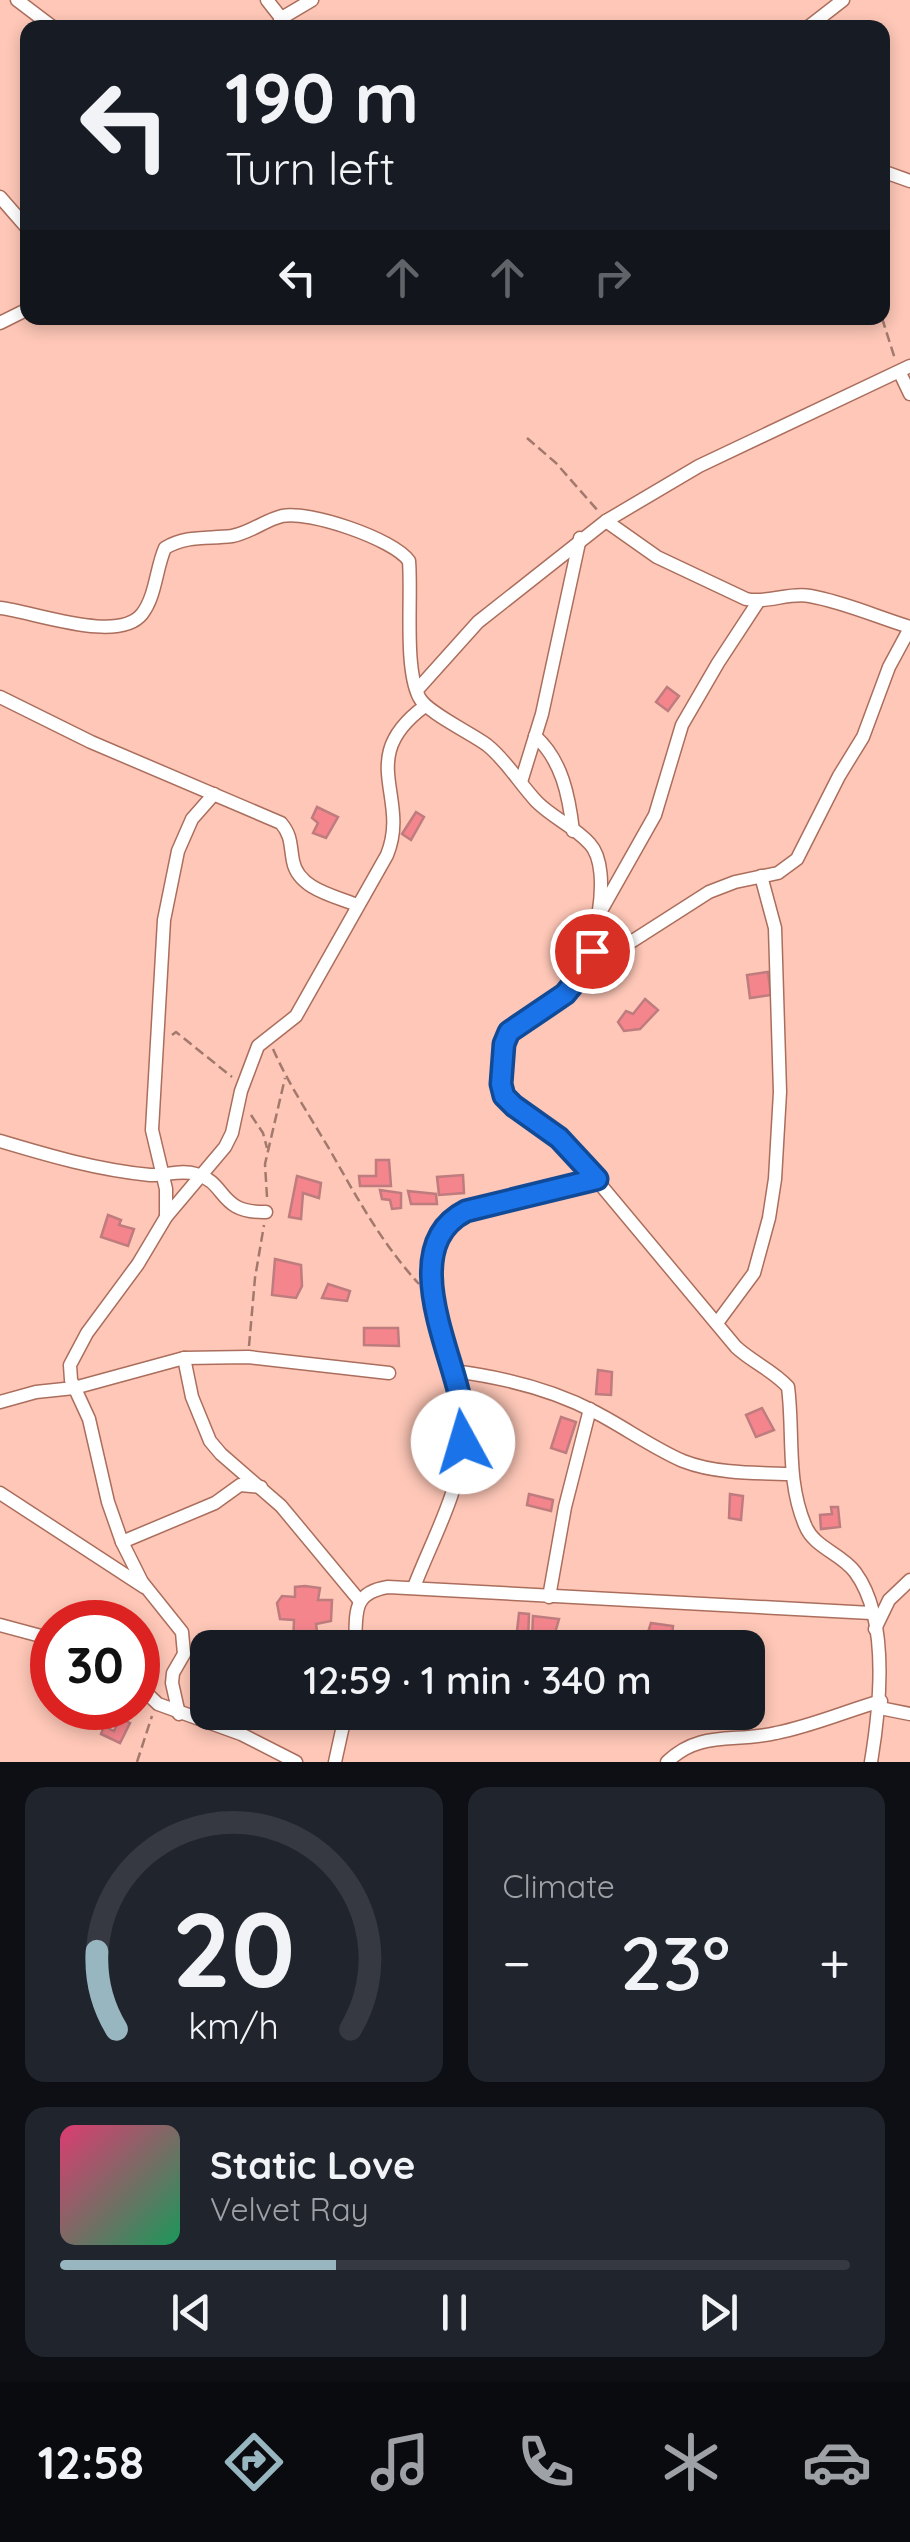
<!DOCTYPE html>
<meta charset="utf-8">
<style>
:root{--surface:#171b24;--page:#20242c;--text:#f1f3f6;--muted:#9ea1a6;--line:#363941;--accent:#97b6c0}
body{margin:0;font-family:Quicksand,sans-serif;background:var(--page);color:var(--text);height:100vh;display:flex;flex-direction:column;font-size:38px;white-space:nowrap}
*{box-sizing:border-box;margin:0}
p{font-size:32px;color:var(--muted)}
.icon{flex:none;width:55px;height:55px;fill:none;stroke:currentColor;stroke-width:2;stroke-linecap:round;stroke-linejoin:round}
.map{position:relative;height:1762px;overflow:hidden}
.side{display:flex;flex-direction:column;gap:25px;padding:25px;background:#0d0f14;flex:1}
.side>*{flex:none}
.top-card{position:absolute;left:20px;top:20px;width:870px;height:305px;border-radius:20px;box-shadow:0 5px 15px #0003;background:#171b24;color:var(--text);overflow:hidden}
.speed{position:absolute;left:30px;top:1600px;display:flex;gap:20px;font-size:50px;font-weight:700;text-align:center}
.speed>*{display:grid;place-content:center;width:130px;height:130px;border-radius:50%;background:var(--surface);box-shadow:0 5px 15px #0003;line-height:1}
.speed .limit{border:15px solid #d22;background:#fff;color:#111}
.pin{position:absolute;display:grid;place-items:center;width:85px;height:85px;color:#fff;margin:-42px;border:5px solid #fff;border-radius:50%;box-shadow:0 2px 10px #0007}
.me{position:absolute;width:110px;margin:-55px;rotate:354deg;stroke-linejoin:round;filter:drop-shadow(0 0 8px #0008)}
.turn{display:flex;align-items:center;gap:35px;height:210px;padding:0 40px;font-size:45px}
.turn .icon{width:130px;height:130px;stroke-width:2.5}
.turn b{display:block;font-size:70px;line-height:85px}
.lanes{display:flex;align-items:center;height:95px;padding:0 40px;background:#0003;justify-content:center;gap:50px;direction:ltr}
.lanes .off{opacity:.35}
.big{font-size:75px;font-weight:600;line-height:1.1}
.side .tile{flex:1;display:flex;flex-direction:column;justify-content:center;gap:15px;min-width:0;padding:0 35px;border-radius:20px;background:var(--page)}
.side .dial{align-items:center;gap:0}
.dial svg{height:260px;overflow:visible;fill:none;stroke:var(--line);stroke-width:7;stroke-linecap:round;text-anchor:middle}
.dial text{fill:var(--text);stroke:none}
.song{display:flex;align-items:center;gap:30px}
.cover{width:120px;height:120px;border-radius:15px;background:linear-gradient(135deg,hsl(340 70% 55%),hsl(150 70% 35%))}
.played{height:10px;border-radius:5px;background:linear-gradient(90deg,var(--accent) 35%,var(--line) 35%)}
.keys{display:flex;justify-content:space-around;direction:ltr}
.heat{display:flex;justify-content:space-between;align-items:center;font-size:55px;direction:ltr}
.side .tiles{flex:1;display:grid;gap:25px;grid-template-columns:1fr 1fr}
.tile:last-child{grid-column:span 2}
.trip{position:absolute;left:190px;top:1630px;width:575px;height:100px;border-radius:20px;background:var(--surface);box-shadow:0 5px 15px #0003;font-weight:600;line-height:100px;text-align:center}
.tabs{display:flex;height:160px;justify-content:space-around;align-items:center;background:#090b0e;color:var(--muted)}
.tabs .icon{width:70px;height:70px}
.tabs .current{color:var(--accent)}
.tabs b{font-size:45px;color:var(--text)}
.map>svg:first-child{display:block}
.building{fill:#f4858d;stroke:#be7c7e;stroke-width:2.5}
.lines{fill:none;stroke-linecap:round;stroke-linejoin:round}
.minor-casing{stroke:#ab6e5d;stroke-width:15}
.path{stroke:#a3796e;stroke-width:2.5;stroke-dasharray:10 5;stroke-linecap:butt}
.minor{stroke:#fff;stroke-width:12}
.route-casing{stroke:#114b97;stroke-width:25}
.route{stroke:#1a73e8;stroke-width:18}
</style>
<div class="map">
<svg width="910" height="1762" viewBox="0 0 910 1762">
<rect width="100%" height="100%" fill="#fec7b7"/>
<g class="building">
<path d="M667,687L679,696L668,711L656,702Z"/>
<path d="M317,807L338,817L326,838L313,833L318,823L312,818Z"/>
<path d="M416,812L424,817L411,840L402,834Z"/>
<path d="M768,972L771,995L750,998L747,975Z"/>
<path d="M645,999L658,1010L640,1029L624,1031L618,1022L626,1011L633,1014Z"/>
<path d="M376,1160H389L391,1186H360L359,1176H376Z"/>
<path d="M463,1175L464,1193L439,1195L437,1177Z"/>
<path d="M297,1176L321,1183L319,1198L303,1193L301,1219L289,1217Z"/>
<path d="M380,1190L401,1193V1208L392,1209L390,1200L382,1199Z"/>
<path d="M408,1191L436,1194L437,1204H411Z"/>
<path d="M108,1215L121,1220L119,1225L134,1229L128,1246L101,1237Z"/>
<path d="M275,1259L301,1265L302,1286L296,1298L272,1295Z"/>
<path d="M328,1284L350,1291L347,1301L322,1298Z"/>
<path d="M364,1328H398L399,1346L364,1345Z"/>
<path d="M598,1370L612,1372L611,1395L596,1394Z"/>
<path d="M762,1408L774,1430L756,1437L746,1415Z"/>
<path d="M561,1417L576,1422L566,1453L551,1448Z"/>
<path d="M529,1494L553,1500L551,1511L527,1505Z"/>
<path d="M730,1494L743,1496L741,1520L729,1518Z"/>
<path d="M831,1507H838L840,1527L821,1529L820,1515L832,1514Z"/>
<path d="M305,1586L320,1588L318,1600H332L331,1621L316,1624L319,1646L293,1644L294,1620L280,1619L277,1603L282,1596L295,1597V1587Z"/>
<path d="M519,1613L529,1614L528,1643L516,1640Z"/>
<path d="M533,1616L559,1619L555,1633L545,1632L544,1640L532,1639Z"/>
<path d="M651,1623L673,1626L671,1648H659L660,1635L648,1632Z"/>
<path d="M120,1718L130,1723L120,1743L101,1734L104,1726L114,1731Z"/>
</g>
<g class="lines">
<defs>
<g id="minor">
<path d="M17,0L54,28"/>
<path d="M267,0L289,28"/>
<path d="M280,19L312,0"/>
<path d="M807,28L843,0"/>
<path d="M882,171L910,181"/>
<path d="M0,197L28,229"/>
<path d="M0,323L28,309"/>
<path d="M900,373L910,394"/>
<path d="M606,521L657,557L746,599C767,604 788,592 810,596C844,602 877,617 910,627"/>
<path d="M0,608C35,612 118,644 142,614C156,596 156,568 165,548C187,535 207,539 232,536C250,533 265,520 282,516C308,510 394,539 409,561C412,597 404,667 419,697C426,712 471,733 487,745C507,761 519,783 537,802C553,818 575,827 590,844C614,870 594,956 575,982C558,1005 528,1012 509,1032L501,1067L503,1096L574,1153L736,1347C752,1362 774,1371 788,1387C794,1434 786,1480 805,1525C814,1548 841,1553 855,1572C890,1619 880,1708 871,1762"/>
<path d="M417,690L478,622L606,521L699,466L910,366"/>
<path d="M0,697L91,742L281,823C292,836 290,846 293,861C298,889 335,896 357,905"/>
<path d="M535,736C562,760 569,796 573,831"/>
<path d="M521,782L542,714L580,538"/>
<path d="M598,916L655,815L682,725L718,663L758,602"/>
<path d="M584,972L709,892L735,882L778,873L797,859L839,776L863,737L889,667L910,628"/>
<path d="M0,1141C50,1156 98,1170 150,1175C165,1176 181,1169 196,1174C228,1183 217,1213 266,1212"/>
<path d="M166,1217V1189L152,1130L164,920L178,851L192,819L214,794"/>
<path d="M717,1323L754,1273L769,1218L775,1179L780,1092L775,928L761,876"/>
<path d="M184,1358L192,1397L210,1441L221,1454L281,1506L359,1600"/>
<path d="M453,1371C501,1377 551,1389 595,1412C624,1427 653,1448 683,1461C716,1474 757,1473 791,1474"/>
<path d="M0,1402L36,1392L74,1388L184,1358L248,1357L389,1373"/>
<path d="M0,1493L144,1587"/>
<path d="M122,1542L215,1503L240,1485L261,1487"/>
<path d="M414,1587C432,1540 460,1491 463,1441C468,1377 388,1251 466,1211L597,1179"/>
<path d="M549,1597L565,1507L590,1409"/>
<path d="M0,1625L52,1639"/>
<path d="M875,1629L889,1600L910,1580"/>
<path d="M355,1648C357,1615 350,1593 388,1587L871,1613"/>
<path d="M138,1685L158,1704L241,1734L296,1762"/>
<path d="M880,1708L910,1714"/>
<path d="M179,1714L172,1683L173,1673L184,1654L182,1632L142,1582L122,1542L108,1502L89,1419L71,1380L70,1365L87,1333L138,1264L166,1217L225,1147L232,1133L241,1091L258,1046L296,1016L387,855C411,796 354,758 425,706"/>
<path d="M335,1762L346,1712"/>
<path d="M667,1762C700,1730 734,1743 776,1733C812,1726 846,1711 881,1701"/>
</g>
</defs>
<use href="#minor" class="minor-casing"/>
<g class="path">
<path d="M882,318L895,359"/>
<path d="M527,438L556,463L599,512"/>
<path d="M172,1035L176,1032L232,1077"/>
<path d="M273,1049C289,1085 311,1118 331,1152C357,1198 383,1245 419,1284"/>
<path d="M251,1115L263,1133L267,1148"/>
<path d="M267,1197L265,1164L285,1078"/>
<path d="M249,1346L255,1278L264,1225"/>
<path d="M137,1762L152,1716"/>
</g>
<use href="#minor" class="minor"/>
</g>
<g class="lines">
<defs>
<path id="route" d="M463,1442C463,1429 463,1415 461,1403C451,1349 397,1246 466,1211L597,1179L559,1138L514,1106L504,1096L501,1084L504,1044L509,1032L565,994L579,977L592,951"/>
</defs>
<use href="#route" class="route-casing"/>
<use href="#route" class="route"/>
</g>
</svg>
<div class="speed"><div class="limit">30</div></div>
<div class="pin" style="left:592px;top:951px;background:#d93025"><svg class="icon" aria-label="arrive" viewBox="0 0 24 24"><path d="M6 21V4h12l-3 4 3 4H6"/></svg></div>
<svg class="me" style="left:463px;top:1442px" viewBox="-20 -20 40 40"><circle r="19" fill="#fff"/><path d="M0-13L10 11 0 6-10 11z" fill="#1a73e8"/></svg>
<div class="trip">12:59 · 1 min · 340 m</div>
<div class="top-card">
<div class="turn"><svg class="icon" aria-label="left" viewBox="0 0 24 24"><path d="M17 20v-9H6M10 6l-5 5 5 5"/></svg><div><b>190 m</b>Turn left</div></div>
<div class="lanes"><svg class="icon" aria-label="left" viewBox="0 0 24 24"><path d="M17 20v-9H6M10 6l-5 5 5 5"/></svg><svg class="icon off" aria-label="ahead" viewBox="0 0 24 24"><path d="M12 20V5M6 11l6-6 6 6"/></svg><svg class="icon off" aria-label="ahead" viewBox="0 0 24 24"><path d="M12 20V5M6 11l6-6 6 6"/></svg><svg class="icon off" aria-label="right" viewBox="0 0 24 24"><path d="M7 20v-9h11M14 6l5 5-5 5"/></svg></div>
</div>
</div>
<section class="side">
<div class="tiles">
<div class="tile dial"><svg viewBox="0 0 100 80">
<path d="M14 69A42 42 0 1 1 86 69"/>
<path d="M14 69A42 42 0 0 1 8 45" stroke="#97b6c0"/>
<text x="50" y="56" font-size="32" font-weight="700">20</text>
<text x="50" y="72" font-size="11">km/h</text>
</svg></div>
<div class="tile"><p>Climate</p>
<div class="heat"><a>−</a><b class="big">23°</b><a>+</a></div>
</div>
<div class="tile">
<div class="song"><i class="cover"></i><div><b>Static Love</b><p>Velvet Ray</p></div></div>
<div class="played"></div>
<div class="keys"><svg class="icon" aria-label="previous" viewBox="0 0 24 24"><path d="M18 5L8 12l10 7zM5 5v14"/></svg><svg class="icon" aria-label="pause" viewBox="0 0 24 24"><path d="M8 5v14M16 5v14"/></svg><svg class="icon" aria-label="next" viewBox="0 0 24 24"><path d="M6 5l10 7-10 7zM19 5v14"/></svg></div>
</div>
</div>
</section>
<nav class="tabs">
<b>12:58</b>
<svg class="icon current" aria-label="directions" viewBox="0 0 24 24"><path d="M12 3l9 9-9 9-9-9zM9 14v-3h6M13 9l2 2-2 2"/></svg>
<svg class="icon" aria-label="music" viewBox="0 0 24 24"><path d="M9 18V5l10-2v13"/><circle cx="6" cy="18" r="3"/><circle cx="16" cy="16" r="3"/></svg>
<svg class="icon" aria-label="phone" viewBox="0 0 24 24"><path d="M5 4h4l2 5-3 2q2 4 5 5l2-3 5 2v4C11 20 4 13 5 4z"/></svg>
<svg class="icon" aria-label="climate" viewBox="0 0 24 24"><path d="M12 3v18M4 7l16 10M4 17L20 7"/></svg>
<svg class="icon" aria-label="car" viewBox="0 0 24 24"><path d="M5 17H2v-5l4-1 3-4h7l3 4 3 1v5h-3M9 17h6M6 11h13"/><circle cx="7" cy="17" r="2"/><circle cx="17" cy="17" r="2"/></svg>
</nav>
